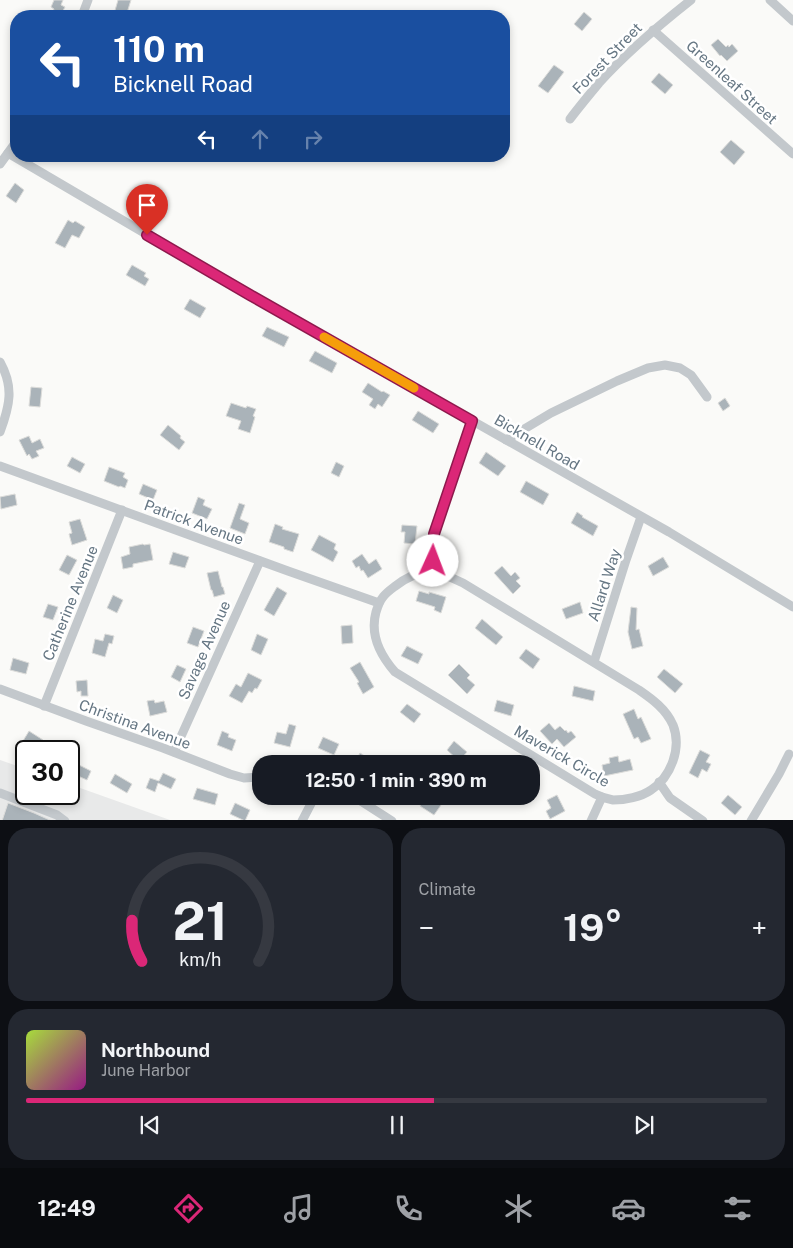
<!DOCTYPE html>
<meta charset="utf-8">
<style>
:root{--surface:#171b24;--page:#242831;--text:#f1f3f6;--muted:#9ea1a6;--line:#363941;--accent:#db2777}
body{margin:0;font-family:"Public Sans",sans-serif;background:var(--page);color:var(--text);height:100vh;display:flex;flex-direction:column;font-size:19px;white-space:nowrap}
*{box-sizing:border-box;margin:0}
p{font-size:16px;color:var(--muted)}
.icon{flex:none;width:28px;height:28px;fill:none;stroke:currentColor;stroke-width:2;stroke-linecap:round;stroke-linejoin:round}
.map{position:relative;height:820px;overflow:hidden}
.details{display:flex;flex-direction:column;gap:8px;padding:8px;background:#0d0f14;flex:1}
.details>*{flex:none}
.banner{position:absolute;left:10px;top:10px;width:500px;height:152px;border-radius:20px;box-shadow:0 2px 8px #0003;background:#1a4fa0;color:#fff;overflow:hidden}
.speed{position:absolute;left:15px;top:740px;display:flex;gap:10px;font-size:25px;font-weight:700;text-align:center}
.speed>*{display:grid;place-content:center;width:65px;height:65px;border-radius:50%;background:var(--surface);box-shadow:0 2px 8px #0003;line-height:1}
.speed .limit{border:2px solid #111;border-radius:8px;background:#fff;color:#111}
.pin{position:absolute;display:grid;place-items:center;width:42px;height:42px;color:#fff;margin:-51px -21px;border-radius:50% 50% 50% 0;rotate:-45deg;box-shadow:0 0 5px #0007}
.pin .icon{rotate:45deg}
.me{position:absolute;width:55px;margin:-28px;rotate:2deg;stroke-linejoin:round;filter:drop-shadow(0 0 4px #0008)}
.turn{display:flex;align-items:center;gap:18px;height:105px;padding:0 20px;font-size:22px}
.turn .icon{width:65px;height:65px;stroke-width:2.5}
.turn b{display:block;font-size:35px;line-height:42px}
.lanes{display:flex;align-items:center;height:48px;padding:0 20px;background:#0003;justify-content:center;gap:25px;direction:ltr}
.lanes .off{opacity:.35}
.big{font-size:38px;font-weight:700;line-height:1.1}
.details .card{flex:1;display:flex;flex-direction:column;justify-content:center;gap:8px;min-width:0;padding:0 18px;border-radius:20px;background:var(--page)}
.details .dial{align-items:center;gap:0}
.dial svg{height:130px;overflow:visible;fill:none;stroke:var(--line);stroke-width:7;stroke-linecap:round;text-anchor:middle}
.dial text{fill:var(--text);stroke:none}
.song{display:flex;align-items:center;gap:15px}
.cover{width:60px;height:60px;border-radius:8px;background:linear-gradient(135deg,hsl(80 70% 55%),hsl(310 70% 35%))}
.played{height:5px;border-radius:2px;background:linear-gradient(90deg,var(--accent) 55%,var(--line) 55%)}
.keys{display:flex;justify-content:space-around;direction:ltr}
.heat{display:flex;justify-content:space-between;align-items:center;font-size:28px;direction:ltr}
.details .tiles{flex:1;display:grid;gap:8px;grid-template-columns:1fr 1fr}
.card:last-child{grid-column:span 2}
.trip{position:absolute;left:252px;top:755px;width:288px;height:50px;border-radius:20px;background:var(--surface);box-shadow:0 2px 8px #0003;font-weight:700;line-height:50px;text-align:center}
.dock{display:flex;height:80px;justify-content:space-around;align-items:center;background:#090b0e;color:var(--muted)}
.dock .icon{width:35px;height:35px}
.dock .active{color:var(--accent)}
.dock b{font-size:22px;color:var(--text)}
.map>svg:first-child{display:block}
.built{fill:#e8e9e9}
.building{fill:#aab3b9;stroke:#dcdcda}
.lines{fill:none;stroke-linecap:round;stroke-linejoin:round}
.minor{stroke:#c3c8cc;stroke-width:9}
.route-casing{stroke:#8e194d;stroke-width:12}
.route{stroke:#db2777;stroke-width:9}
.slow{stroke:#f59e0b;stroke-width:9}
.labels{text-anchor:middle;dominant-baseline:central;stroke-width:5;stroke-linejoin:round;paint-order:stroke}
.street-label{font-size:15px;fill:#657683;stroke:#fff}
</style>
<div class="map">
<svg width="793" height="821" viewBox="0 0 793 821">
<rect width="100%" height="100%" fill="#fafaf8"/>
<path class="built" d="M0,760L26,769V794H69V784L170,820H0Z"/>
<g class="building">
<path d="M54,0H63L61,5L65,7L60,16H51L54,9L51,7Z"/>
<path d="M118,0H131L126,16L114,14Z"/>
<path d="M584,12L592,19L582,31L574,24Z"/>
<path d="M718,39L726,47L728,45L729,47L732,44L738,51L727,61L721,55L720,56L711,45Z"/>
<path d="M554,65L564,72L548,93L538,86Z"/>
<path d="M659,73L673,85L665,94L651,82Z"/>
<path d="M731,140L745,152L734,165L720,152Z"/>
<path d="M15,183L24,190L16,203L6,196Z"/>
<path d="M68,220L73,223L75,221L85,227L79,238L72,235L65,248L55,243Z"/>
<path d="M132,265L146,273L144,276L149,279L145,286L126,275Z"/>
<path d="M190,299L206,308L200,318L184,309Z"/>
<path d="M267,327L289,337L284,347L262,336Z"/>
<path d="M315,351L337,363L332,373L309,361Z"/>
<path d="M368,383L382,392L383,391L390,395L382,407L378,404L375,409L369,405L373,399L362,392Z"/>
<path d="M31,387L42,388L40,407L29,406Z"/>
<path d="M725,398L730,406L723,411L718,403Z"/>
<path d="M231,403L246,408L247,406L256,409L253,416L255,417L250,433L238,429L241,421L226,416Z"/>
<path d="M418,411L439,424L433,433L412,420Z"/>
<path d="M168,425L181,436L180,438L185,442L179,450L160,435Z"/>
<path d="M29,436L32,443L40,439L44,448L36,451L39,456L32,459L29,454L27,456L19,440Z"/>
<path d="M486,452L506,466L498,476L479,463Z"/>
<path d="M72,457L85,464L80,473L67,466Z"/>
<path d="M336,462L344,466L339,477L331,473Z"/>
<path d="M109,467L125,473L123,477L128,480L125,488L120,486L119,487L104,481Z"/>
<path d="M526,481L549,494L543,505L520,492Z"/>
<path d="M143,484L157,490L153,500L139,494Z"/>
<path d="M15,494L17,505L1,509L0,497Z"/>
<path d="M198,497L205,500L203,505L212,509L207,519L192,513Z"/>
<path d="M239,503L245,505L240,519L249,523L245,534L230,528Z"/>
<path d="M577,512L583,516L582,517L598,526L593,536L571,523Z"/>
<path d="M80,519L87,540L72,545L69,534L72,533L69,522Z"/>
<path d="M275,524L283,527L282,529L299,534L293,552L284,549V547L269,542Z"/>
<path d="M402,525L417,526L415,544L404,543L405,532H401Z"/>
<path d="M319,535L336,544L334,549L338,552L333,562L311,550Z"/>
<path d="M143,544L144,545L150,544L153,560L133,564V567L123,569L121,557L130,554L129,547Z"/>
<path d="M173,552L189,557L185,568L169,564Z"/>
<path d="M362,554L369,564L376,559L382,569L368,578L363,570L361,571L359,566L356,568L352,561Z"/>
<path d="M67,555L77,560L69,575L59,570Z"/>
<path d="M663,557L669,567L653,576L648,566Z"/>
<path d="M502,566L511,576L515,572L520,578L516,581L521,586L513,594L494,573Z"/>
<path d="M218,571L222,587H223L225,594L214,597L212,590H211L207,573Z"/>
<path d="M277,587L287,593L274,616L264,610Z"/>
<path d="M419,591L429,594V592L446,597L441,613L434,610L435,607L416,601Z"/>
<path d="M113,595L123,600L117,613L107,608Z"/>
<path d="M580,602L583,613L566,619L562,609Z"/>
<path d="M48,604L58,607L53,620L43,617Z"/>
<path d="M631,607L637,608L636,630L639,629L643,646L632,649L628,632Z"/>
<path d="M482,619L503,637L496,645L475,628Z"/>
<path d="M352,625L353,643L342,644L341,626Z"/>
<path d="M193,627L204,631L198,647L187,643Z"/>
<path d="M105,634L114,636L112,644L109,643L105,657L92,653L95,639L103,641Z"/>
<path d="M257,634L268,639L261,655L251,650Z"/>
<path d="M407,646L423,654L418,664L401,656Z"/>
<path d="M526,649L540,659L533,669L519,658Z"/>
<path d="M13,658L29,663L26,674L10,670Z"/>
<path d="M360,662L374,687L363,694L357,683L359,682L350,668Z"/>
<path d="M459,664L470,675L467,678L475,685L467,694L448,675Z"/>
<path d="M177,665L186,669L180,682L171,677Z"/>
<path d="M664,669L683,684L675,693L657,677Z"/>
<path d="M248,673L262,680L257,689L255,688L252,693L249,691L242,703L229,696L236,684L241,687Z"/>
<path d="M87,680L88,696H81V691L77,692L76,681Z"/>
<path d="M574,686L595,691L593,701L572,696Z"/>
<path d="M154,700L155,703L164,701L167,712L150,716L147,701Z"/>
<path d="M497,700L514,705L511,716L494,711Z"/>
<path d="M407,704L421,714L414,723L400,712Z"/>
<path d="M634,709L638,719L641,717L651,739L641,743L638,737L634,739L623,714Z"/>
<path d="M549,723L555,730L560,726L565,731L566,730L568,733L571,731L576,737L564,747L557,739L552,744L540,731Z"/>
<path d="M289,724L296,726L290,747L274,743L277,732L286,734Z"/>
<path d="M29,731L43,740L37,750L23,741Z"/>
<path d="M222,731L229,734L228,737L236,740L232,751L217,745Z"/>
<path d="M323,737L339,744L334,755L318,748Z"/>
<path d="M454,741L467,752L459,761L447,750Z"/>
<path d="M700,750L710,755L706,762L711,764L707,772L702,769L698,778L689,773Z"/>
<path d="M360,753L377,764H354Z"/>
<path d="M618,756L619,762L630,759L633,770L604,776L602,765L610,763L609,758Z"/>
<path d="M69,760L91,771L87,780L69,772Z"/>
<path d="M163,773L176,779L171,789L158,783L155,792L146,788L150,778L159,781Z"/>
<path d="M115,774L132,784L127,793L110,783Z"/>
<path d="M197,788L218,794L215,805L193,799Z"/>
<path d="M557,795L565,811L550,819L546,811L551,808L547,800Z"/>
<path d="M728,795L742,807L735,815L721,803Z"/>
<path d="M426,796L441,805L434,815L420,806Z"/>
<path d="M8,803L34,813L52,821H2Z"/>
<path d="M235,803L250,810L245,821L230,814Z"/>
</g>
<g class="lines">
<g class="minor">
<path d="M770,0L793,21"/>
<path d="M82,16L88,0"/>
<path d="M653,30L793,154"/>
<path d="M570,119C579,107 589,95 599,83C627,52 658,26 691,0"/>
<path d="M8,153L250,295L669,532L793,607"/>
<path d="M0,164L16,142"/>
<path d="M0,362C14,387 10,405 0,432"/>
<path d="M506,440L551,413L617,381L648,368L665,365L680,368L691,375L707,397"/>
<path d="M0,466L288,571L379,603"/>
<path d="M433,571L441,573L463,583L639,690C652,699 666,709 673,725C682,748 671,777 651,790C641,797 625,800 613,800C607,799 601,797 595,794L395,672C380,655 370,634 376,612C378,606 379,602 383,597C386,593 390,590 394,587C405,578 419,572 433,571Z"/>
<path d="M433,571L434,534L472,421"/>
<path d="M594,662L626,560L641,517"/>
<path d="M0,689L86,721L163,748L230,774L244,778L261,777"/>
<path d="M44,706L122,510"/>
<path d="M174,752L260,561"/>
<path d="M659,782L670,798L703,821"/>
<path d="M0,793L57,815L65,821"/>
<path d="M353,796L392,821"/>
<path d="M302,821L315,796"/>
<path d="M591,821L602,797"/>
<path d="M751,821L779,774L789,754"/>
</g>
</g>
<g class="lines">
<defs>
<path id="route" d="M147,235L250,295L472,421L434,534L433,561"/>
</defs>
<use href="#route" class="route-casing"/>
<use href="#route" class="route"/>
<path class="slow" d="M324,337L414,388"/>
</g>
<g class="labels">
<g class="street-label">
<text transform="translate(607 58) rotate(-46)">Forest Street</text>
<text transform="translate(732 82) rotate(42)">Greenleaf Street</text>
<text transform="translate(537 442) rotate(30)">Bicknell Road</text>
<text transform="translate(194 522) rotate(20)">Patrick Avenue</text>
<text transform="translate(604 585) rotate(-72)">Allard Way</text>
<text transform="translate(70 603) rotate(-68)">Catherine Avenue</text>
<text transform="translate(204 650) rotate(-66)">Savage Avenue</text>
<text transform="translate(135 724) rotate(20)">Christina Avenue</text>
<text transform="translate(562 756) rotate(30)">Maverick Circle</text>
</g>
</g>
</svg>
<div class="speed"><div class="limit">30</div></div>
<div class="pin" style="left:147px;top:235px;background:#d93025"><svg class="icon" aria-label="arrive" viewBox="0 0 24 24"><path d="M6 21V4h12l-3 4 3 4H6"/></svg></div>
<svg class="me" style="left:433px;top:561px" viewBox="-20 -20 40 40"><circle r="19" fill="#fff"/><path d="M0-13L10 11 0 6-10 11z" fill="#db2777"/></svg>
<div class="trip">12:50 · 1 min · 390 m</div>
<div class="banner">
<div class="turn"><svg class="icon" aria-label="left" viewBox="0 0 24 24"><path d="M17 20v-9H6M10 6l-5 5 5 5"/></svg><div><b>110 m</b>Bicknell Road</div></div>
<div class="lanes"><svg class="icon" aria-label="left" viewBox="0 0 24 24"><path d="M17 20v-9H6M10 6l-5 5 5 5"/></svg><svg class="icon off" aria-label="ahead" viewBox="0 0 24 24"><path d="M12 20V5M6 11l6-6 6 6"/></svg><svg class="icon off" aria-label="right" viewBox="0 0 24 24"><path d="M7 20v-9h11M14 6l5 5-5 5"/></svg></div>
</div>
</div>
<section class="details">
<div class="tiles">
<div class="card dial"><svg viewBox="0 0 100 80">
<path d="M14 69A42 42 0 1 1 86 69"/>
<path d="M14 69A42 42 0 0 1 8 44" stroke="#db2777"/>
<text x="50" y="56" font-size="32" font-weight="700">21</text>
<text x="50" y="72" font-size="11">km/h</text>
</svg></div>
<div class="card"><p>Climate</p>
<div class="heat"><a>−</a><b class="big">19°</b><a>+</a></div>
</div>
<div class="card">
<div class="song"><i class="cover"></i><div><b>Northbound</b><p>June Harbor</p></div></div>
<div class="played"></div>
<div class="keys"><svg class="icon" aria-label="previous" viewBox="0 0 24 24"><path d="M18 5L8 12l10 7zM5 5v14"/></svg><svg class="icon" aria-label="pause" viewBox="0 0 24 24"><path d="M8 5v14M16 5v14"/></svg><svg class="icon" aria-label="next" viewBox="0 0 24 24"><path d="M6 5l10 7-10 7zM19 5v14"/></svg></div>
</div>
</div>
</section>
<nav class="dock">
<b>12:49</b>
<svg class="icon active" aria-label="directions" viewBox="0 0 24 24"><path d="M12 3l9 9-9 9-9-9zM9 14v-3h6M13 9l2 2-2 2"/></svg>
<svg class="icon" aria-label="music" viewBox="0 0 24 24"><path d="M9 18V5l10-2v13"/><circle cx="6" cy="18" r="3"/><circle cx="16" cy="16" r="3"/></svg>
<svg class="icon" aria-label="phone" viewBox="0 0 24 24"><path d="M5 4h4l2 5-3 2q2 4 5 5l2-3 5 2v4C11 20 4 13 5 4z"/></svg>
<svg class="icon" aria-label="climate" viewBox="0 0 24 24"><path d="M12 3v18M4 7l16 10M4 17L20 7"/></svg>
<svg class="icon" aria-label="car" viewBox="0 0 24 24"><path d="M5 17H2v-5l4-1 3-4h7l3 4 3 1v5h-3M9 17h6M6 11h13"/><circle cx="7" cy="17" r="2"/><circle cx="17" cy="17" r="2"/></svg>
<svg class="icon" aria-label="filters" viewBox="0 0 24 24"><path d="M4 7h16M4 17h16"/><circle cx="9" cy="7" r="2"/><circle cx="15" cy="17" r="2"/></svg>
</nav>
